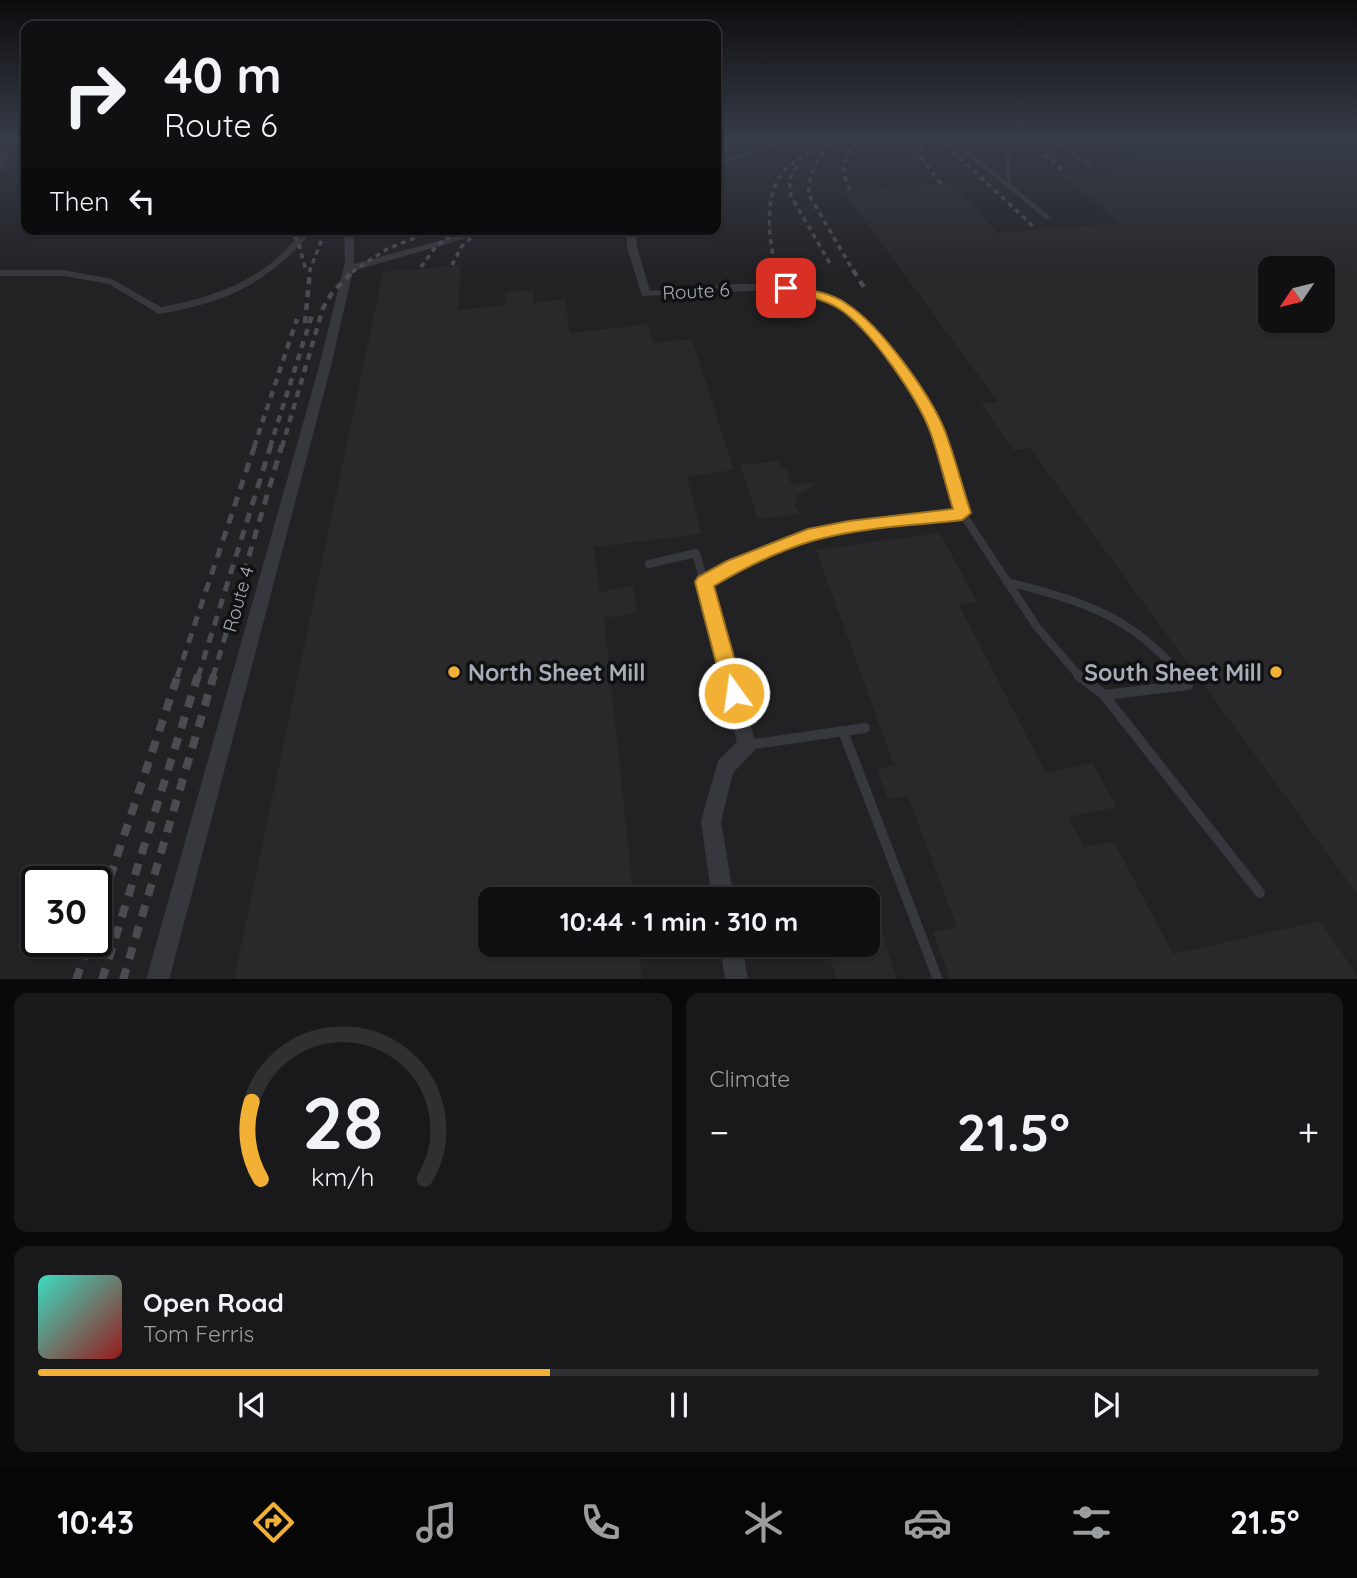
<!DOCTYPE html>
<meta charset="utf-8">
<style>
:root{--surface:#101012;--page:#19191b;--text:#f1f3f6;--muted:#9c9d9f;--line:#303032;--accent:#f2b134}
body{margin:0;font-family:Quicksand,sans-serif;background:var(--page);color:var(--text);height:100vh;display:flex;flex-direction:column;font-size:26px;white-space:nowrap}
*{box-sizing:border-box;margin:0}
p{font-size:23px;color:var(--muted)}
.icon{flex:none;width:38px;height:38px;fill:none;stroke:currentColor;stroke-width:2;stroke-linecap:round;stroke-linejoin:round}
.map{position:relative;height:979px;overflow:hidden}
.side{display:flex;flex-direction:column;gap:14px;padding:14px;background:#09090a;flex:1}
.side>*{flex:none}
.banner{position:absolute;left:21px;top:21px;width:700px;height:214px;border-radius:14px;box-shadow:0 2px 5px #0004,0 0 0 2px var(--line);background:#101012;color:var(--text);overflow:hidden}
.needle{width:46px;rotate:235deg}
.fabs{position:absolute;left:1258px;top:256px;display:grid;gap:14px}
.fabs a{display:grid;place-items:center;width:77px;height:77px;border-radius:14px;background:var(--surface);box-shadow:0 2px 5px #0004,0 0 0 2px var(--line);font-size:35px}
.speed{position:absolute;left:21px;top:866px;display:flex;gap:14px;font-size:35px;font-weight:700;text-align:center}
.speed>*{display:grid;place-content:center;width:91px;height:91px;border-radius:50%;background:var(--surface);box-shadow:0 2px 5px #0004,0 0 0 2px var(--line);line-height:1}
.speed .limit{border:4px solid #111;border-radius:10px;background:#fff;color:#111}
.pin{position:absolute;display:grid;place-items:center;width:60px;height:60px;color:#fff;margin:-30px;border-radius:14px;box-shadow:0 4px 10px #0006}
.me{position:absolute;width:77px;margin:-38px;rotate:346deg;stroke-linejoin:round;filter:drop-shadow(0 0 5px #0008)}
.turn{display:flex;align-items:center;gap:24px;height:147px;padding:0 28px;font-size:32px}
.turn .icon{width:91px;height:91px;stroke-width:2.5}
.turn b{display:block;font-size:49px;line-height:60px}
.then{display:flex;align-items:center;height:66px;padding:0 28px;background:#0003;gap:14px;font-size:26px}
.big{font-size:52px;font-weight:700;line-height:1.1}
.side .widget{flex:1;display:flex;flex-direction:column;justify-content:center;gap:10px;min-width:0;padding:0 24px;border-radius:14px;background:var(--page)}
.side .dial{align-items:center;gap:0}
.dial svg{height:182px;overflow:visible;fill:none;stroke:var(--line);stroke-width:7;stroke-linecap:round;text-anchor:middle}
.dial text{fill:var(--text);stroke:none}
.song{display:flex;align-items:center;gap:21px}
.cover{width:84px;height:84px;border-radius:10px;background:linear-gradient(135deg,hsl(170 70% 55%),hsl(0 70% 35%))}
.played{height:7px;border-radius:4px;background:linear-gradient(90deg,var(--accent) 40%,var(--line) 40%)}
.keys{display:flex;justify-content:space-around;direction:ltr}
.heat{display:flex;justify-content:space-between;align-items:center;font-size:38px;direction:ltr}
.side .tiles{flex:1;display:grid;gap:14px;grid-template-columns:1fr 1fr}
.widget:last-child{grid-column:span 2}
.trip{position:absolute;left:478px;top:887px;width:402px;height:70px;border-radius:14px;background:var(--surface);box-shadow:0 2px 5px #0004,0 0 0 2px var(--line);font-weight:700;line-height:70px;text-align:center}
.tab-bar{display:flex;height:112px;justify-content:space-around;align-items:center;background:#060607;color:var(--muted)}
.tab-bar .icon{width:49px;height:49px}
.tab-bar .current{color:var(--accent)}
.tab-bar b{font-size:32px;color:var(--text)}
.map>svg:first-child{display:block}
.built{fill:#222225;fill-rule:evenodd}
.building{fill:#29292c;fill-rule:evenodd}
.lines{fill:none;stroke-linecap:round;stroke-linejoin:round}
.service-far2{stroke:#37383d;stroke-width:4.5}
.service-far1{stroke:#37383d;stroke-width:8}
.service{stroke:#37383d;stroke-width:10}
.minor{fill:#37383d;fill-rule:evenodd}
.rail-far3{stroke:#4a4c52;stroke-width:3.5;stroke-dasharray:5 4.5;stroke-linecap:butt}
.rail-far2{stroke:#4a4c52;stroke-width:4.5;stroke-dasharray:7 6;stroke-linecap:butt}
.rail-far1{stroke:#4a4c52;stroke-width:5;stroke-dasharray:10 8;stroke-linecap:butt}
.rail{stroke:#4a4c52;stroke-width:8;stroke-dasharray:12 10;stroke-linecap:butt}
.route{fill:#f2b134;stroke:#9d7322;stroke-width:2}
.poi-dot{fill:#f2b134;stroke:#111113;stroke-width:2.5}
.labels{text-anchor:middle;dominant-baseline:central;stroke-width:7;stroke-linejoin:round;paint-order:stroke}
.street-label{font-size:19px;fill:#a8adb8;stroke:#111113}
.near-poi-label{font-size:23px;font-weight:bold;fill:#a8adb8;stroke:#111113;text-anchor:start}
</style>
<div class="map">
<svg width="1357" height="980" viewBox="0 0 1357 980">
<rect width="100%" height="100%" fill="#161618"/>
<path class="built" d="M0,138H26V229H716V138H1357V979L0,980ZM1270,268H1323V320H1270ZM37,882H96V942H37ZM490,900H868V945H490Z"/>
<g class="building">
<path d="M1099,138H1357V894L1030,448L1013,450L981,403L998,402L843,191L950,183L998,233L1120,223L1060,174L1142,168ZM1270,268H1323V320H1270Z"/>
<path d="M461,265L458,310L506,305L505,292L533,290V303L565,299L570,333L648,324L653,343L692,339L734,470L687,477L702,534L594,547L600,592L633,586L637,613L604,618L634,900H490V945H638L642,979H234L383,272Z"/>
<path d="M778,461L782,469H786L792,485L819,482L796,496L798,502H794L799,514L758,519L740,465Z"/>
<path d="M940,533L977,602L959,605L1046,773L1092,763L1117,807L1068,817L1084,847L1114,842L1173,954L1320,921L1357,975V979H950L933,932L957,927L908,796L888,799L877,769L894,765L816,550Z"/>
<path d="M879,923L897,979H836L827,945H868V925Z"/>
</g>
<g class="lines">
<g class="service-far2">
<path d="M950,138L1047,217"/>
<path d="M1008,138V186"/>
<path d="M1051,138L1089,165"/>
</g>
<g class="service-far1">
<path d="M962,513L1037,627L1080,677"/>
<path d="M649,564L696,553L704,582"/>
<path d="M1007,582C1078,599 1135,617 1182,677"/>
</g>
<g class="service">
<path d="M1078,675L1104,695L1260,893"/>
<path d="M1104,695L1188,685L1180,675"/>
<path d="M843,731L938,980"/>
<path d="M748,745L865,728"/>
</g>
<g class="minor">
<path d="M6,138H14L4,168L0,170V156Z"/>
<path d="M790,138H802L716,165V161Z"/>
<path d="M305,229H315C265,284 232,301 159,314L109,284L64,276H0V270H64L112,279L161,307C201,300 243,287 275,260C286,251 295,239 305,229Z"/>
<path d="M344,229H354V264L483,229H498L353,271L330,370L169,980H146L318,370L345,262Z"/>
<path d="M626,229H636L637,247L650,291C702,288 764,277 815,290C872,305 933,397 952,452C959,471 963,493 969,513L967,517L962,518C913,525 859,526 811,540C778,550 743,568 713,585L756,745L754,751L733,773L721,821L734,900H712L701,821L718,761L737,742L696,582L698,578C729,561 775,538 808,529C855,517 905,515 954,509L938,451L919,406L877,345L839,308L811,296L773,290L642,296L627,247Z"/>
<path d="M720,945H742L748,980H725Z"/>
</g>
<g class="rail-far3">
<path d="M836,138C821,155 807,171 809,195L854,272"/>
<path d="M921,138V158L941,184"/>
<path d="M939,138L1035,228"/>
<path d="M1034,138L1043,153L1066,173"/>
<path d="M716,139L720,138"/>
<path d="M716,153L766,138"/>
<path d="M797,166L789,180L791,196L832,267"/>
<path d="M850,190C838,168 845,153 863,138"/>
<path d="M288,229L298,241L306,271"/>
<path d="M452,265L462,246L481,229"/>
<path d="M421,267L437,245L461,229"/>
<path d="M309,272L326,229"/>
<path d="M352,272L387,249L437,229"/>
<path d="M777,272C769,245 763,197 782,174C793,159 812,151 827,141"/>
</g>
<g class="rail-far2">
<path d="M776,270L779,279"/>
<path d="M853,270L867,292"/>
<path d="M305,323L310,270"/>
<path d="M254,447L297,319"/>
<path d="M270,447L313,312"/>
<path d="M282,447L323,308L332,293L354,270"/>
</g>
<g class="rail-far1">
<path d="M177,677L255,445"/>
<path d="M198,677L271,445"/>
<path d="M213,677L282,445"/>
</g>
<g class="rail">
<path d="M96,919L178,675"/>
<path d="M76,980L89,942"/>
<path d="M102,980L198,675"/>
<path d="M123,980L214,675"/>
</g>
</g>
<linearGradient id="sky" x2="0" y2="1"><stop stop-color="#0c0c0d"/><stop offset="0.5" stop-color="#363c48"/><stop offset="1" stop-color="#363c48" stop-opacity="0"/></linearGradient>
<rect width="1357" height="275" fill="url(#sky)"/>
<path class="route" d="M786,285C806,289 830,292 847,304C881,326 930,394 945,431C955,458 962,486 971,513L962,520C913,526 860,527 812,541C779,551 744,568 714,586L744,693L741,699L734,702L727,699L724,693L695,582L698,577L727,561L808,529L849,521L953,509C945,483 939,456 930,431C917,397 869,327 838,308C821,298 801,295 782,291V286Z"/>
<g class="poi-dot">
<circle cx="454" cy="672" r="7"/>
<circle cx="1276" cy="672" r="7"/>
</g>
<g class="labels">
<g class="street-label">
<text transform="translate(696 291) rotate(-3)">Route 6</text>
<text transform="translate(238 599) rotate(-74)">Route 4</text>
</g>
<g class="near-poi-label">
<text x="468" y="672">North Sheet Mill</text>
<text x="1262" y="672" text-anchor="end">South Sheet Mill</text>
</g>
</g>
</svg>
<div class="fabs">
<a><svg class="needle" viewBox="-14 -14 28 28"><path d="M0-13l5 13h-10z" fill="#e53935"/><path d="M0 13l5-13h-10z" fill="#9c9d9f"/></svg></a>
</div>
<div class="speed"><div class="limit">30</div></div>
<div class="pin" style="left:786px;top:288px;background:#d93025"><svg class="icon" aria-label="arrive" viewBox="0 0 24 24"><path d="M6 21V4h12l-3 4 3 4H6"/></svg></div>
<svg class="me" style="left:734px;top:693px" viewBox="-20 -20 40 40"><circle r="17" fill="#f2b134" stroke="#fff" stroke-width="3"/><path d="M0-11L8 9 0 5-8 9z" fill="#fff"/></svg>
<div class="trip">10:44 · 1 min · 310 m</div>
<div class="banner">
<div class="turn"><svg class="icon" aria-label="right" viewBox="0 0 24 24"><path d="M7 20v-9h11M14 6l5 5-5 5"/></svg><div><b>40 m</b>Route 6</div></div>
<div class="then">Then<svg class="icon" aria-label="left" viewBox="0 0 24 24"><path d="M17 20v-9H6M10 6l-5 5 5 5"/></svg></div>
</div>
</div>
<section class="side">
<div class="tiles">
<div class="widget dial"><svg viewBox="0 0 100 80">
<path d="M14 69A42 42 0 1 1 86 69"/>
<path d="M14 69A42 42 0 0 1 10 35" stroke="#f2b134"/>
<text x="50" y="56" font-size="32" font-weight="700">28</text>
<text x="50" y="72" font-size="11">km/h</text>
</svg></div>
<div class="widget"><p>Climate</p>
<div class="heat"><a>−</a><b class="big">21.5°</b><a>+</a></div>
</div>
<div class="widget">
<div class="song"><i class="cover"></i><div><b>Open Road</b><p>Tom Ferris</p></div></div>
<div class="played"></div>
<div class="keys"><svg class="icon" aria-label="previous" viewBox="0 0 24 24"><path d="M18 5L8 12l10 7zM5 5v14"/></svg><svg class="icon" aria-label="pause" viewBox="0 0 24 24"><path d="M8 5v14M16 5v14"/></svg><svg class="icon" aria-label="next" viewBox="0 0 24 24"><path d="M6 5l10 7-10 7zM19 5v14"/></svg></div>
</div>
</div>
</section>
<nav class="tab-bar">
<b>10:43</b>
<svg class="icon current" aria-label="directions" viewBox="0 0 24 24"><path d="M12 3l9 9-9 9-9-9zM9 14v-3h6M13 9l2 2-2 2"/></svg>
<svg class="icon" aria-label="music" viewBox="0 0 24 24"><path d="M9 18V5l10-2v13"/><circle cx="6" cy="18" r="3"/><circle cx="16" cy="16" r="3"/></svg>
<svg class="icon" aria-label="phone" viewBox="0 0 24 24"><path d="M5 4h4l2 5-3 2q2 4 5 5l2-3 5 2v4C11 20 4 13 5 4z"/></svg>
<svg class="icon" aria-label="climate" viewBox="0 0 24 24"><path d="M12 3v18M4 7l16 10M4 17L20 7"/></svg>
<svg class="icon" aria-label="car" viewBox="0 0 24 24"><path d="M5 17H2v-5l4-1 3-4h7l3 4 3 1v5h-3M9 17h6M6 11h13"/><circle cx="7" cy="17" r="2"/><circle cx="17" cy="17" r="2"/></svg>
<svg class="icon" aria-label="filters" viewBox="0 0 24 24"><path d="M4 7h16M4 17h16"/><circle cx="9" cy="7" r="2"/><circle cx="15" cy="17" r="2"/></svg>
<b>21.5°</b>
</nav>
